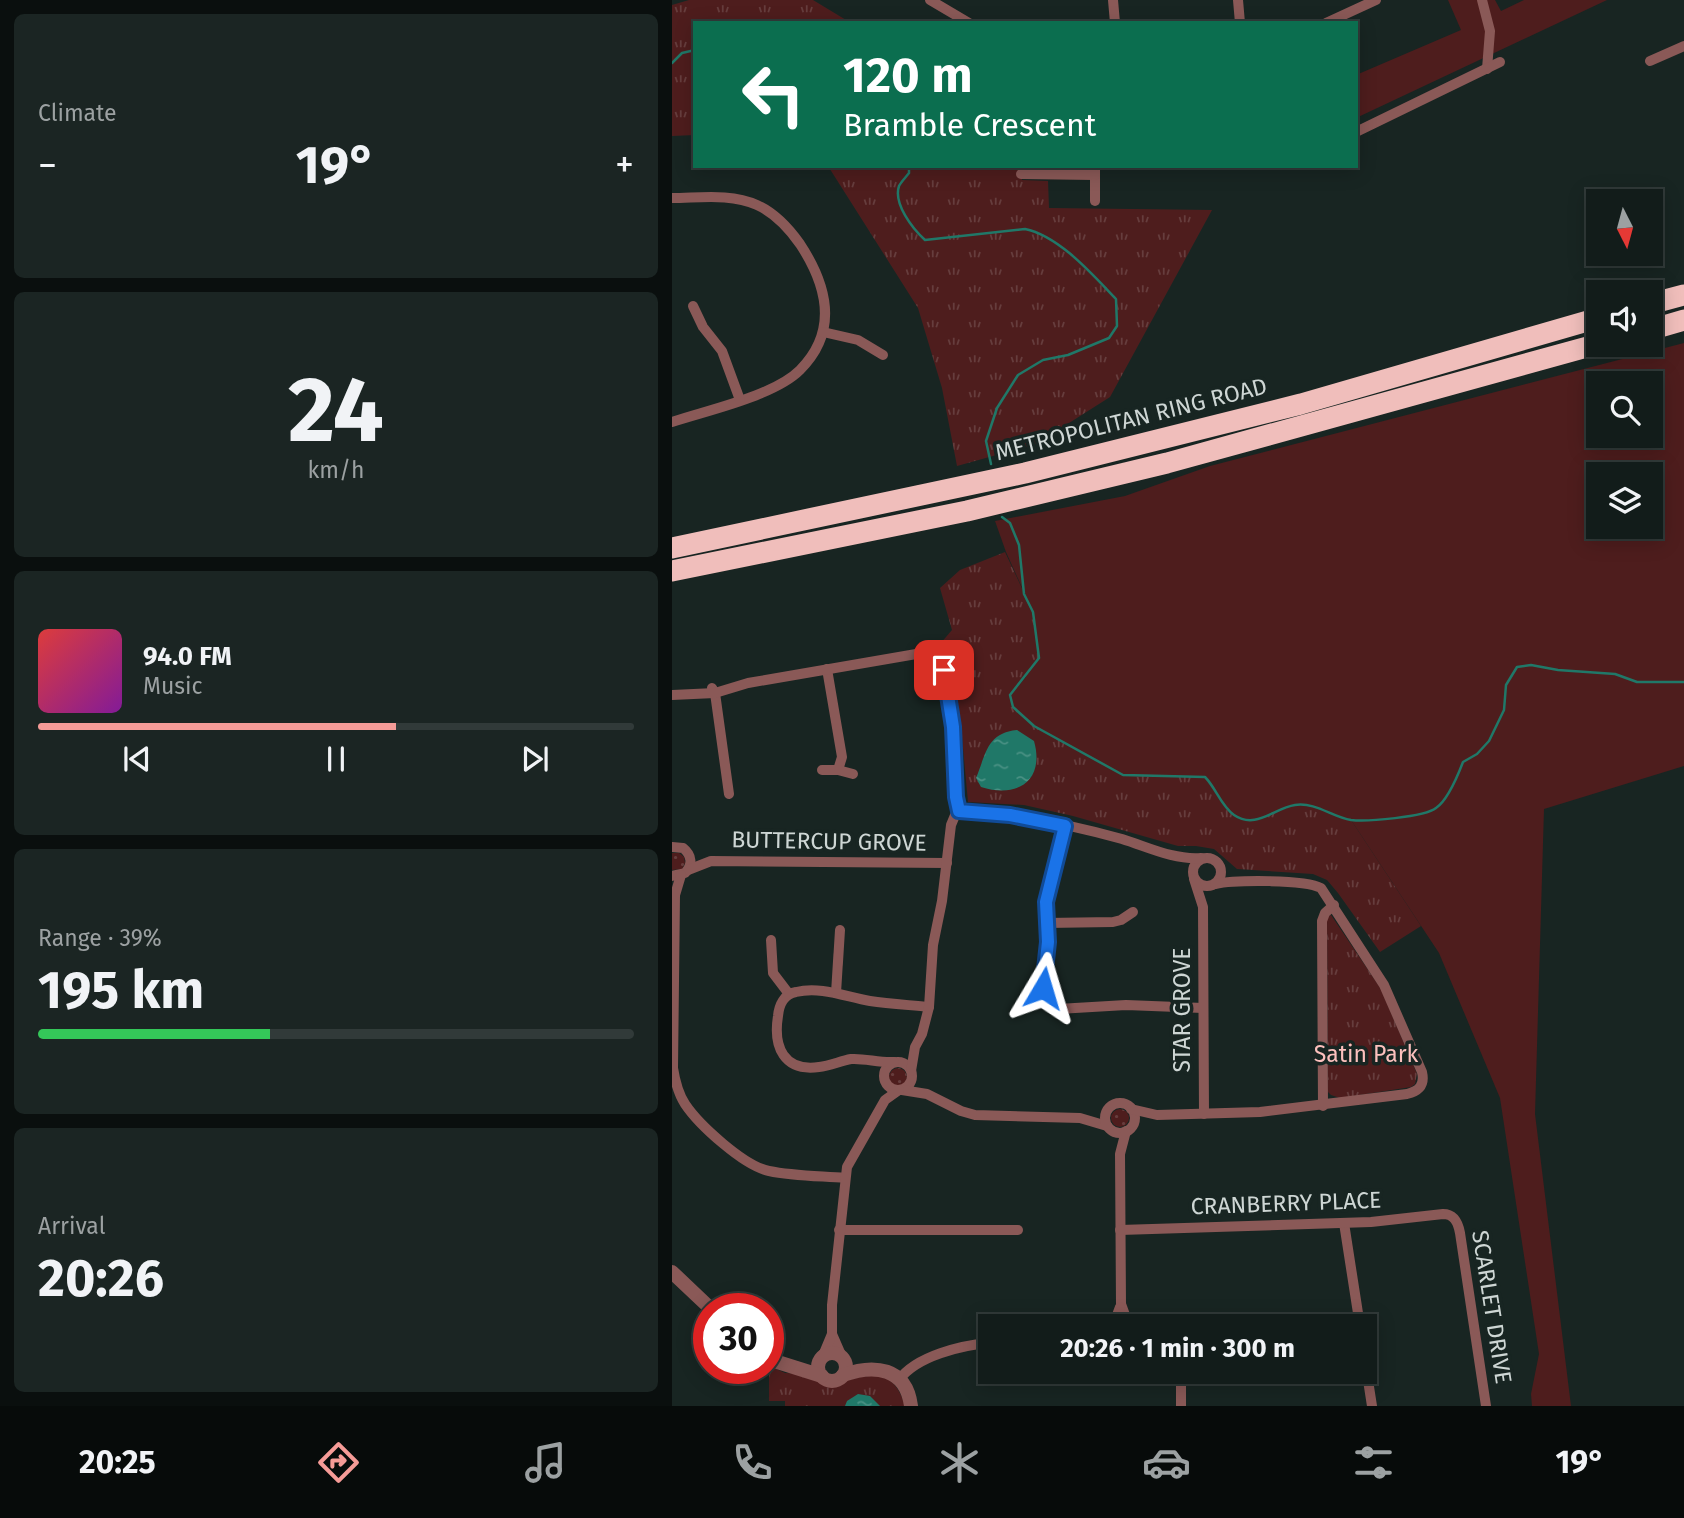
<!DOCTYPE html>
<meta charset="utf-8">
<style>
:root{--surface:#121c1a;--page:#1b2523;--text:#f1f3f6;--muted:#9ca1a2;--line:#313a39;--accent:#f59b97}
body{margin:0;font-family:"Fira Sans",sans-serif;background:var(--page);color:var(--text);height:100vh;display:flex;flex-direction:column;font-size:26px;white-space:nowrap}
*{box-sizing:border-box;margin:0}
p{font-size:23px;color:var(--muted)}
.icon{flex:none;width:38px;height:38px;fill:none;stroke:currentColor;stroke-width:2;stroke-linecap:round;stroke-linejoin:round}
.map{position:relative;flex:1;overflow:hidden}
.side{display:flex;flex-direction:column;gap:14px;padding:14px;background:#0a0f0e;width:672px}
.side>*{flex:none}
.guide{position:absolute;left:21px;top:21px;width:665px;height:147px;border-radius:0px;box-shadow:0 4px 18px #0003,0 0 0 2px var(--line);background:#0b6e4f;color:#fff;overflow:hidden}
.needle{width:46px;rotate:174deg}
.buttons{position:absolute;left:914px;top:189px;display:grid;gap:14px}
.buttons a{display:grid;place-items:center;width:77px;height:77px;border-radius:0px;background:var(--surface);box-shadow:0 4px 18px #0003,0 0 0 2px var(--line);font-size:35px}
.speed{position:absolute;left:21px;top:1293px;display:flex;gap:14px;font-size:35px;font-weight:700;text-align:center}
.speed>*{display:grid;place-content:center;width:91px;height:91px;border-radius:50%;background:var(--surface);box-shadow:0 4px 18px #0003,0 0 0 2px var(--line);line-height:1}
.speed .limit{border:10px solid #d22;background:#fff;color:#111}
.pin{position:absolute;display:grid;place-items:center;width:60px;height:60px;color:#fff;margin:-30px;border-radius:14px;box-shadow:0 4px 10px #0006}
.me{position:absolute;width:77px;margin:-38px;rotate:7deg;stroke-linejoin:round;filter:drop-shadow(0 0 5px #0008)}
.turn{display:flex;align-items:center;gap:24px;height:147px;padding:0 35px;font-size:32px}
.turn .icon{width:91px;height:91px;stroke-width:2.5}
.turn b{display:block;font-size:49px;line-height:60px}
.big{font-size:52px;font-weight:700;line-height:1.1}
.side .tile{flex:1;display:flex;flex-direction:column;justify-content:center;gap:10px;min-width:0;padding:0 24px;border-radius:10px;background:var(--page)}
.side .dial{align-items:center;gap:0}
.dial b{font-size:91px;line-height:1}
.song{display:flex;align-items:center;gap:21px}
.cover{width:84px;height:84px;border-radius:10px;background:linear-gradient(135deg,hsl(0 70% 55%),hsl(290 70% 35%))}
.played{height:7px;border-radius:4px;background:linear-gradient(90deg,var(--accent) 60%,var(--line) 60%)}
.keys{display:flex;justify-content:space-around;direction:ltr}
.heat{display:flex;justify-content:space-between;align-items:center;font-size:38px;direction:ltr}
.charge{height:10px;border-radius:5px;background:linear-gradient(90deg,#34c759 39%,var(--line) 0)}
.trip{position:absolute;left:306px;top:1314px;width:399px;height:70px;border-radius:0px;background:var(--surface);box-shadow:0 4px 18px #0003,0 0 0 2px var(--line);font-weight:700;line-height:70px;text-align:center}
.tab-bar{display:flex;height:112px;justify-content:space-around;align-items:center;background:#070b0a;color:var(--muted)}
.tab-bar .icon{width:49px;height:49px}
.tab-bar .on{color:var(--accent)}
.tab-bar b{font-size:32px;color:var(--text)}
main{display:flex;flex:1;min-height:0}
.map>svg:first-child{display:block}
.grass{fill:#4e1d1d;fill-rule:evenodd}
.park{fill:url(#park-tufts)}
.garden{fill:url(#garden-dots)}
.water{fill:url(#water-ripples)}
.lines{fill:none;stroke-linecap:round;stroke-linejoin:round}
.stream{stroke:#207868;stroke-width:2.5}
.minor{stroke:#8a5957;stroke-width:10}
.tertiary{stroke:#8a5957;stroke-width:14}
.motorway{stroke:#f0bebb;stroke-width:21}
.route-casing{stroke:#114b97;stroke-width:18}
.route{stroke:#1a73e8;stroke-width:12}
.labels{text-anchor:middle;dominant-baseline:central;stroke-width:7;stroke-linejoin:round;paint-order:stroke}
.street-label{font-size:23px;fill:#ced6d4;stroke:#182522}
.park-label{font-size:23px;fill:#fcc0bd;stroke:#182522}
</style>
<main>
<section class="side">
<div class="tile"><p>Climate</p>
<div class="heat"><a>−</a><b class="big">19°</b><a>+</a></div>
</div>
<div class="tile dial"><b>24</b><p>km/h</p></div>
<div class="tile">
<div class="song"><i class="cover"></i><div><b>94.0 FM</b><p>Music</p></div></div>
<div class="played"></div>
<div class="keys"><svg class="icon" aria-label="previous" viewBox="0 0 24 24"><path d="M18 5L8 12l10 7zM5 5v14"/></svg><svg class="icon" aria-label="pause" viewBox="0 0 24 24"><path d="M8 5v14M16 5v14"/></svg><svg class="icon" aria-label="next" viewBox="0 0 24 24"><path d="M6 5l10 7-10 7zM19 5v14"/></svg></div>
</div>
<div class="tile"><p>Range · 39%</p><b class="big">195 km</b><div class="charge"></div></div>
<div class="tile"><p>Arrival</p><b class="big">20:26</b></div>
</section>
<div class="map">
<svg width="1012" height="1406" viewBox="0 0 1012 1406">
<defs>
<pattern id="park-tufts" width="24" height="20" patternUnits="userSpaceOnUse" patternTransform="scale(1.75)"><rect width="24" height="20" fill="#4e1d1d"/><path d="M3 7l-1-3M5 7V3M7 7l1-3M15 17l-1-3M17 17v-4M19 17l1-3" fill="none" stroke="#663d3d"/></pattern>
<pattern id="garden-dots" width="8" height="8" patternUnits="userSpaceOnUse" patternTransform="scale(1.75)"><rect width="8" height="8" fill="#4e1d1d"/><path d="M2 2h.1M6 6h.1" fill="none" stroke="#663d3d" stroke-width="1.8" stroke-linecap="round"/></pattern>
<pattern id="water-ripples" width="26" height="14" patternUnits="userSpaceOnUse" patternTransform="scale(1.75)"><rect width="26" height="14" fill="#207868"/><path d="M2 4q2-2 4 0t4 0M15 11q2-2 4 0t4 0" fill="none" stroke="#4a9184"/></pattern>
</defs>
<rect width="100%" height="100%" fill="#182522"/>
<g class="grass">
<path d="M776,0H823L829,11L852,0H935L684,118V75L789,30Z"/>
<path d="M1012,343V766L872,809L863,1114L899,1406H860L859,1394L867,1354L828,1098L767,953L679,820C666,816 633,803 621,806C601,810 584,828 563,816C549,808 544,788 533,777L451,775L362,726L341,707L338,695L354,677L361,612L334,552L323,521L453,496L538,466ZM926,383H978V436H926ZM926,474H978V527H926Z"/>
</g>
<g class="park">
<path d="M17,0H141L179,23H23V135L0,136V5Z"/>
<path d="M156,166H349L350,180L376,181L377,208L540,210L438,397L364,444L285,466L270,388L246,308Z"/>
<path d="M333,552L361,612L367,658L338,695L341,707L362,726L451,774L533,777L542,787L551,803L563,816L582,821L623,805L649,808L679,820L749,926L708,952L666,893L655,880L641,874L565,869L542,849L524,846H506L401,816L352,805L296,802L289,726L278,656L268,644L280,630L268,588L288,570Z"/>
<path d="M659,915L709,989L745,1074L743,1084L739,1087L668,1098L659,1095L656,1092L655,917Z"/>
<path d="M100,1367L113,1373L137,1374L162,1384C195,1375 221,1364 233,1406H113V1401H97V1376Z"/>
</g>
<g class="garden">
<path d="M0,853H7L12,857L13,863L10,869L0,870Z"/>
<circle cx="226" cy="1077" r="9"/>
<circle cx="448" cy="1118" r="9"/>
</g>
<g class="water">
<path d="M345,730L362,741C373,780 346,799 309,787L304,778C314,755 314,733 345,730Z"/>
<path d="M186,1394L198,1396L208,1406H173L175,1401Z"/>
</g>
<g class="lines">
<g class="stream">
<path d="M0,63L10,53L23,50"/>
<path d="M237,166V173C234,177 229,182 227,186C221,204 241,229 253,240L353,229C387,236 420,274 444,299L445,326L437,338L396,355L371,360L346,375L325,408L314,441L319,464"/>
<path d="M330,517L338,523L347,545L352,594L361,612L367,658L338,695L341,707L362,726L451,775L533,777C544,788 549,806 562,815C584,830 602,808 623,805C644,802 660,817 679,820C694,822 753,817 764,808C776,800 786,775 791,762L805,754L817,741L832,710L834,685L845,667L859,665L886,670L943,674L965,682H1012"/>
</g>
<g class="minor">
<path d="M258,0L297,23"/>
<path d="M441,0L443,23"/>
<path d="M566,0L568,23"/>
<path d="M810,0L818,31L815,69"/>
<path d="M654,23L704,0"/>
<path d="M978,61L1012,46"/>
<path d="M684,132L828,62"/>
<path d="M423,166V201"/>
<path d="M349,174L423,175"/>
<path d="M0,198C27,198 59,193 85,205C103,213 116,227 128,244C155,285 167,331 128,370C102,396 36,410 0,422"/>
<path d="M21,306L31,327L50,351L68,400"/>
<path d="M151,332L186,340L211,355"/>
<path d="M155,669L170,757L166,770"/>
<path d="M40,688L43,693L57,794"/>
<path d="M0,695L43,693L76,683L250,653L263,654L269,661L281,727L284,797L287,811"/>
<path d="M150,770H166L181,774"/>
<path d="M393,826L374,902L375,942L371,988L373,1000L386,1009L454,1005L531,1008"/>
<path d="M0,847L11,848C20,855 21,865 13,873L0,876"/>
<circle cx="535" cy="872" r="14"/>
<path d="M16,870L39,861L275,863"/>
<path d="M9,875L3,895L1,1068C3,1081 6,1093 13,1104C27,1125 72,1166 97,1171C121,1176 148,1176 173,1178"/>
<path d="M522,879L531,907L532,1114"/>
<path d="M374,923L441,922L449,920L461,912"/>
<path d="M99,940L101,973L117,994"/>
<path d="M164,993L168,930"/>
<circle cx="226" cy="1076" r="14"/>
<path d="M222,1062C207,1063 193,1058 179,1059C168,1061 158,1066 147,1067C112,1072 101,1047 106,1016C107,1005 112,994 124,992C149,986 174,997 198,1001C218,1004 238,1005 257,1007"/>
<path d="M239,1071L243,1047L250,1034L257,1007L261,945L270,901L279,825L284,813C297,808 314,812 327,814C368,819 410,828 450,839C476,847 501,860 529,858"/>
<path d="M230,1090L255,1094L289,1111L303,1115L408,1118L435,1126"/>
<circle cx="448" cy="1118" r="15"/>
<path d="M651,1106L650,921L653,913L662,905"/>
<path d="M459,1109L485,1115L588,1112L735,1094C747,1091 753,1085 750,1072L712,985L649,888C633,879 562,880 543,884"/>
<path d="M454,1131L448,1154L449,1304L457,1326"/>
<path d="M672,1223L688,1326"/>
<path d="M167,1230H346"/>
<path d="M448,1230L699,1222L771,1214C782,1214 786,1222 788,1233L814,1406"/>
<path d="M441,1326L448,1307"/>
<path d="M160,1334L170,1357"/>
<path d="M150,1358L160,1334V1305L175,1167L213,1100L227,1090"/>
<path d="M693,1361L700,1406"/>
<path d="M509,1372V1406"/>
<path d="M227,1380C244,1356 290,1345 318,1343"/>
</g>
<g class="tertiary">
<path d="M0,1272L39,1309"/>
<circle cx="160" cy="1367" r="14"/>
<path d="M96,1359L150,1376"/>
<path d="M171,1375C202,1364 234,1367 239,1406"/>
</g>
<g class="motorway">
<path d="M978,304L1012,295"/>
<path d="M978,330L1012,320"/>
<path d="M0,548L353,473L629,404L926,318"/>
<path d="M0,571L295,511L495,463L926,344"/>
</g>
</g>
<g class="lines">
<defs>
<path id="route" d="M272,670L281,727L284,797L287,811L338,815L393,826L374,902L376,942L371,988"/>
</defs>
<use href="#route" class="route-casing"/>
<use href="#route" class="route"/>
</g>
<g class="labels">
<g class="street-label">
<text transform="translate(459 419) rotate(-14)">METROPOLITAN RING ROAD</text>
<text transform="translate(157 841) rotate(1)">BUTTERCUP GROVE</text>
<text transform="translate(510 1010) rotate(-90)">STAR GROVE</text>
<text transform="translate(614 1203) rotate(-2)">CRANBERRY PLACE</text>
<text transform="translate(820 1307) rotate(81)">SCARLET DRIVE</text>
</g>
<g class="park-label">
<text x="694" y="1054">Satin Park</text>
</g>
</g>
</svg>
<div class="buttons">
<a><svg class="needle" viewBox="-14 -14 28 28"><path d="M0-13l5 13h-10z" fill="#e53935"/><path d="M0 13l5-13h-10z" fill="#9ca1a2"/></svg></a>
<a><svg class="icon" aria-label="sound" viewBox="0 0 24 24"><path d="M4 9h4l5-4v14l-5-4H4zM17 9q2 3 0 6"/></svg></a>
<a><svg class="icon" aria-label="search" viewBox="0 0 24 24"><circle cx="10" cy="10" r="6"/><path d="M15 15l6 6"/></svg></a>
<a><svg class="icon" aria-label="layers" viewBox="0 0 24 24"><path d="M12 4l9 5-9 5-9-5zM3 14l9 5 9-5"/></svg></a>
</div>
<div class="speed"><div class="limit">30</div></div>
<div class="pin" style="left:272px;top:670px;background:#d93025"><svg class="icon" aria-label="arrive" viewBox="0 0 24 24"><path d="M6 21V4h12l-3 4 3 4H6"/></svg></div>
<svg class="me" style="left:371px;top:988px" viewBox="-20 -20 40 40"><path d="M0-17L14 15 0 8-14 15z" fill="#1a73e8" stroke="#fff" stroke-width="4"/></svg>
<div class="trip">20:26 · 1 min · 300 m</div>
<div class="guide">
<div class="turn"><svg class="icon" aria-label="left" viewBox="0 0 24 24"><path d="M17 20v-9H6M10 6l-5 5 5 5"/></svg><div><b>120 m</b>Bramble Crescent</div></div>
</div>
</div>
</main>
<nav class="tab-bar">
<b>20:25</b>
<svg class="icon on" aria-label="directions" viewBox="0 0 24 24"><path d="M12 3l9 9-9 9-9-9zM9 14v-3h6M13 9l2 2-2 2"/></svg>
<svg class="icon" aria-label="music" viewBox="0 0 24 24"><path d="M9 18V5l10-2v13"/><circle cx="6" cy="18" r="3"/><circle cx="16" cy="16" r="3"/></svg>
<svg class="icon" aria-label="phone" viewBox="0 0 24 24"><path d="M5 4h4l2 5-3 2q2 4 5 5l2-3 5 2v4C11 20 4 13 5 4z"/></svg>
<svg class="icon" aria-label="climate" viewBox="0 0 24 24"><path d="M12 3v18M4 7l16 10M4 17L20 7"/></svg>
<svg class="icon" aria-label="car" viewBox="0 0 24 24"><path d="M5 17H2v-5l4-1 3-4h7l3 4 3 1v5h-3M9 17h6M6 11h13"/><circle cx="7" cy="17" r="2"/><circle cx="17" cy="17" r="2"/></svg>
<svg class="icon" aria-label="filters" viewBox="0 0 24 24"><path d="M4 7h16M4 17h16"/><circle cx="9" cy="7" r="2"/><circle cx="15" cy="17" r="2"/></svg>
<b>19°</b>
</nav>
